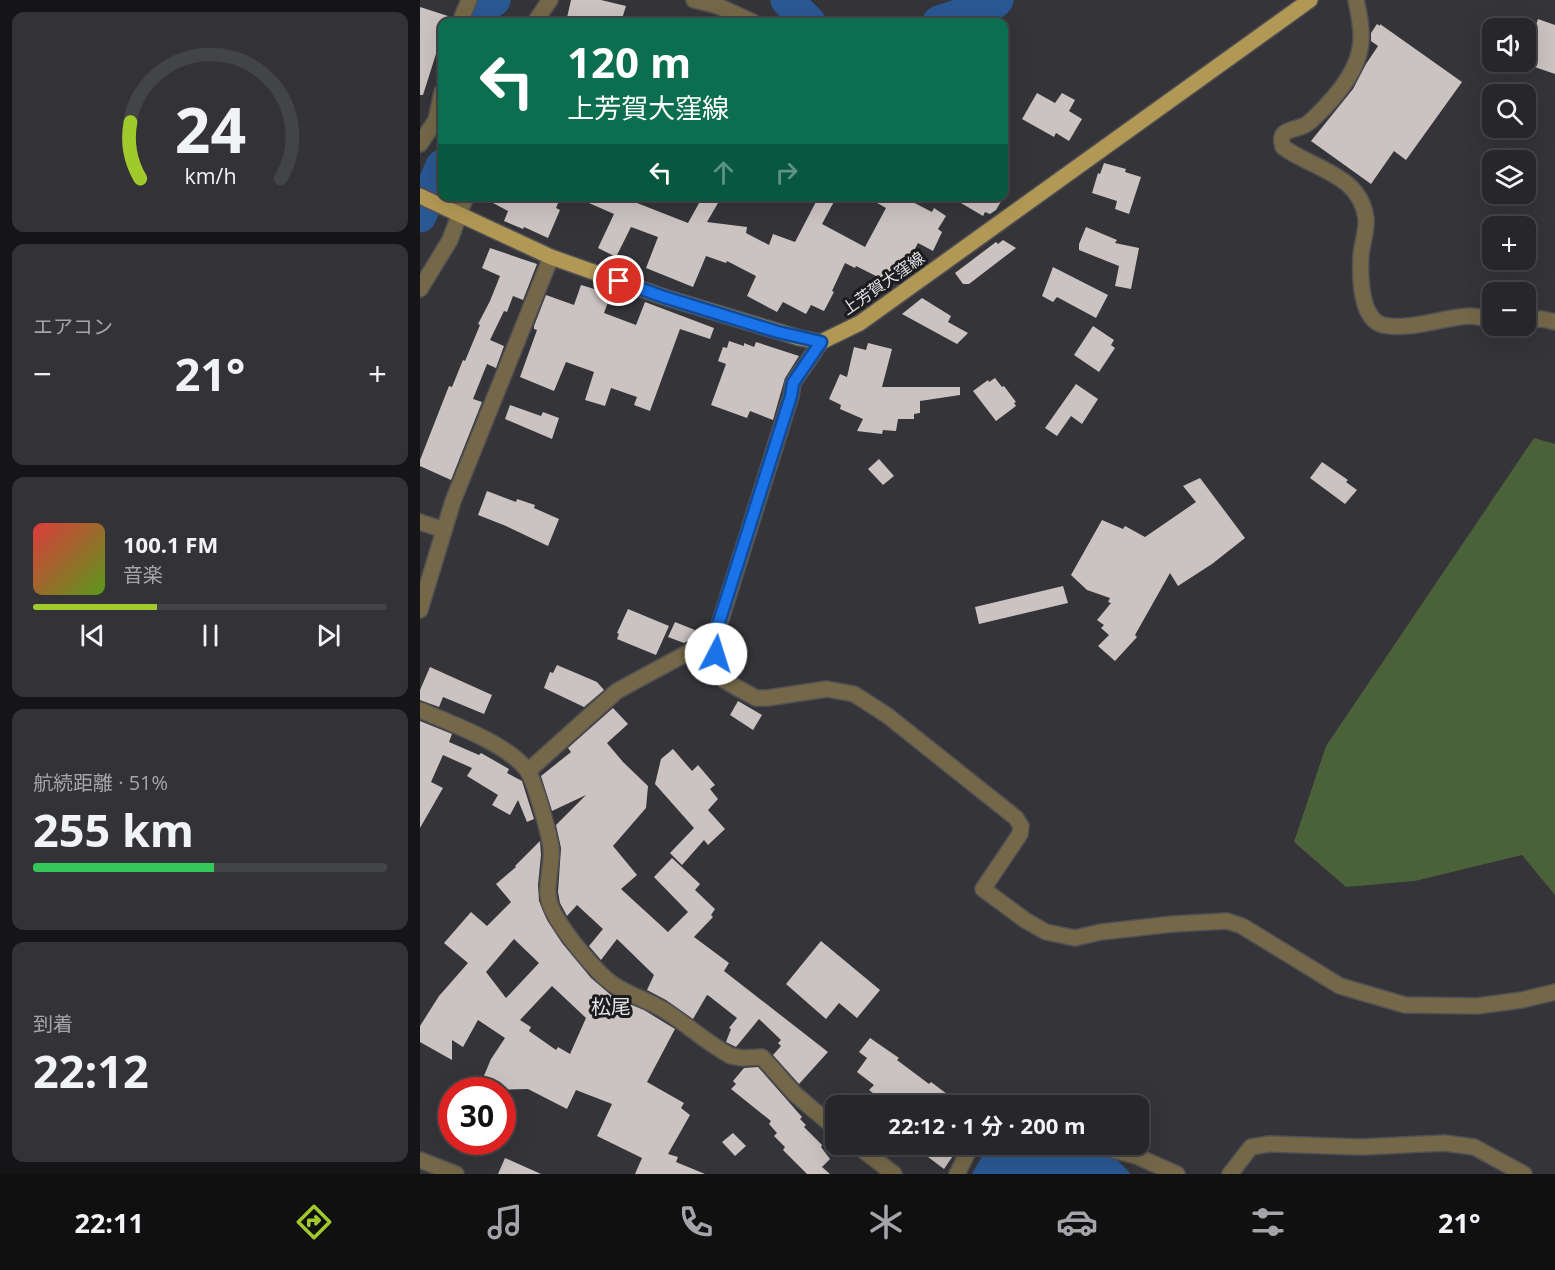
<!DOCTYPE html>
<html lang="ja">
<meta charset="utf-8">
<style>
:root{--surface:#27272b;--page:#333337;--text:#f1f3f6;--muted:#a4a5a9;--line:#434447;--accent:#a0c92b}
body{margin:0;font-family:"Open Sans","Noto Sans JP",sans-serif;background:var(--page);color:var(--text);height:100vh;display:flex;flex-direction:column;font-size:22px;white-space:nowrap}
*{box-sizing:border-box;margin:0}
p{font-size:20px;color:var(--muted)}
.icon{flex:none;width:33px;height:33px;fill:none;stroke:currentColor;stroke-width:2;stroke-linecap:round;stroke-linejoin:round}
.map{position:relative;flex:1;overflow:hidden}
.sheet{display:flex;flex-direction:column;gap:12px;padding:12px;background:#151518;width:420px}
.sheet>*{flex:none}
.top-card{position:absolute;left:18px;top:18px;width:570px;height:183px;border-radius:12px;box-shadow:0 6px 24px #0002,0 0 0 2px var(--line);background:#0b6e4f;color:#fff;overflow:hidden}
.buttons{position:absolute;left:1062px;top:18px;display:grid;gap:12px}
.buttons a{display:grid;place-items:center;width:54px;height:54px;border-radius:12px;background:var(--surface);box-shadow:0 6px 24px #0002,0 0 0 2px var(--line);font-size:30px}
.speed{position:absolute;left:18px;top:1077px;display:flex;gap:12px;font-size:30px;font-weight:700;text-align:center}
.speed>*{display:grid;place-content:center;width:78px;height:78px;border-radius:50%;background:var(--surface);box-shadow:0 6px 24px #0002,0 0 0 2px var(--line);line-height:1}
.speed .limit{border:9px solid #d22;background:#fff;color:#111}
.pin{position:absolute;display:grid;place-items:center;width:51px;height:51px;color:#fff;margin:-26px;border:3px solid #fff;border-radius:50%;box-shadow:0 2px 6px #0007}
.me{position:absolute;width:66px;margin:-33px;rotate:5deg;stroke-linejoin:round;filter:drop-shadow(0 0 4px #0008)}
.turn{display:flex;align-items:center;gap:21px;height:126px;padding:0 30px;font-size:27px}
.turn .icon{width:78px;height:78px;stroke-width:2.5}
.turn b{display:block;font-size:42px;line-height:51px}
.lanes{display:flex;align-items:center;height:57px;padding:0 30px;background:#0003;justify-content:center;gap:30px;direction:ltr}
.lanes .off{opacity:.35}
.big{font-size:45px;font-weight:700;line-height:1.1}
.sheet .tile{flex:1;display:flex;flex-direction:column;justify-content:center;gap:9px;min-width:0;padding:0 21px;border-radius:12px;background:var(--page)}
.sheet .dial{align-items:center;gap:0}
.dial svg{height:156px;overflow:visible;fill:none;stroke:var(--line);stroke-width:7;stroke-linecap:round;text-anchor:middle}
.dial text{fill:var(--text);stroke:none}
.song{display:flex;align-items:center;gap:18px}
.cover{width:72px;height:72px;border-radius:9px;background:linear-gradient(135deg,hsl(0 70% 55%),hsl(90 70% 35%))}
.played{height:6px;border-radius:3px;background:linear-gradient(90deg,var(--accent) 35%,var(--line) 35%)}
.keys{display:flex;justify-content:space-around;direction:ltr}
.heat{display:flex;justify-content:space-between;align-items:center;font-size:33px;direction:ltr}
.charge{height:9px;border-radius:4px;background:linear-gradient(90deg,#34c759 51%,var(--line) 0)}
.trip{position:absolute;left:405px;top:1095px;width:324px;height:60px;border-radius:12px;background:var(--surface);box-shadow:0 6px 24px #0002,0 0 0 2px var(--line);font-weight:700;line-height:60px;text-align:center}
.menu{display:flex;height:96px;justify-content:space-around;align-items:center;background:#101011;color:var(--muted)}
.menu .icon{width:42px;height:42px}
.menu .current{color:var(--accent)}
.menu b{font-size:27px;color:var(--text)}
main{display:flex;flex:1;min-height:0}
.map>svg:first-child{display:block}
.green{fill:#4a613a}
.water{fill:#2a5893}
.lines{fill:none;stroke-linecap:round;stroke-linejoin:round}
.river{stroke:#2a5893;stroke-width:33}
.building{fill:#cbc3c1;fill-rule:evenodd}
.minor-casing{stroke:#505055;stroke-width:18}
.major-casing{stroke:#505055;stroke-width:18}
.minor{stroke:#746848;stroke-width:15}
.major{stroke:#b29855;stroke-width:15}
.route-casing{stroke:#114b97;stroke-width:15}
.route{stroke:#1a73e8;stroke-width:10}
.labels{text-anchor:middle;dominant-baseline:central;stroke-width:6;stroke-linejoin:round;paint-order:stroke}
.street-label{font-size:16px;fill:#e5e5e8;stroke:#1c1c1e}
.quarter-label{font-size:20px;fill:#e5e5e8;stroke:#1c1c1e}
</style>
<main>
<section class="sheet">
<div class="tile dial"><svg viewBox="0 0 100 80">
<path d="M14 69A42 42 0 1 1 86 69"/>
<path d="M14 69A42 42 0 0 1 9 40" stroke="#a0c92b"/>
<text x="50" y="56" font-size="32" font-weight="700">24</text>
<text x="50" y="72" font-size="11">km/h</text>
</svg></div>
<div class="tile"><p>エアコン</p>
<div class="heat"><a>−</a><b class="big">21°</b><a>+</a></div>
</div>
<div class="tile">
<div class="song"><i class="cover"></i><div><b>100.1 FM</b><p>音楽</p></div></div>
<div class="played"></div>
<div class="keys"><svg class="icon" aria-label="previous" viewBox="0 0 24 24"><path d="M18 5L8 12l10 7zM5 5v14"/></svg><svg class="icon" aria-label="pause" viewBox="0 0 24 24"><path d="M8 5v14M16 5v14"/></svg><svg class="icon" aria-label="next" viewBox="0 0 24 24"><path d="M6 5l10 7-10 7zM19 5v14"/></svg></div>
</div>
<div class="tile"><p>航続距離 · 51%</p><b class="big">255 km</b><div class="charge"></div></div>
<div class="tile"><p>到着</p><b class="big">22:12</b></div>
</section>
<div class="map">
<svg width="1135" height="1174" viewBox="0 0 1135 1174">
<rect width="100%" height="100%" fill="#343439"/>
<path class="green" d="M1114,438L1135,444V895L1102,855L995,881L926,887L874,842L906,746Z"/>
<path class="water" d="M569,1144L636,1145L643,1149L696,1159L711,1174H552Z"/>
<g class="lines">
<g class="river">
<path d="M367,0L389,22"/>
<path d="M60,22L68,4L74,0"/>
<path d="M519,22L571,5L577,0"/>
<path d="M0,216L22,166"/>
</g>
</g>
<g class="building">
<path d="M151,0H181L206,6L201,22H146Z"/>
<path d="M0,7L28,16L26,22H22V35L3,95H0Z"/>
<path d="M1118,19L1135,25V74L1106,64V55Z"/>
<path d="M957,24L960,26V24L1042,82L986,160L974,151L951,184L891,141L933,89L946,64L958,46L951,41V33Z"/>
<path d="M617,93L635,103L642,93L655,100L649,111L662,119L649,141L636,133L634,137L602,119Z"/>
<path d="M684,163L706,169L705,172L721,177L709,214L695,209L697,201L672,193L678,173L680,174Z"/>
<path d="M60,196H141L136,208L140,210L128,238L104,227L103,229L84,221L88,211Z"/>
<path d="M153,196H220L217,203L268,223L283,196H302L287,222L327,227L326,233L349,245L353,234L375,242L399,196H417L402,224L445,247L466,208L445,196H481L512,212L514,208L526,216L518,229L522,232L513,251L498,243L482,273L478,271L472,284L436,266L435,268L425,263L412,291L414,292L404,311L391,305L386,314L363,302L357,312L327,296L336,276L307,261L306,263L286,256L273,287L226,268L238,237L211,227L196,257L178,248L194,214Z"/>
<path d="M529,196H584L576,210L570,214L565,212L563,216Z"/>
<path d="M666,227L697,240L695,243L719,248L711,289L695,286L699,266L659,250V244Z"/>
<path d="M583,240L596,248L549,284H543L535,273L576,242L578,244Z"/>
<path d="M70,248L117,264L103,300L93,296L87,312L84,311L70,340L84,346L76,368L67,364L53,399L62,402L31,480L0,466V460L29,386L32,387L43,360L45,361L60,325L58,324L70,301L80,276L62,268Z"/>
<path d="M633,267L688,295L676,318L637,297L633,302L622,296Z"/>
<path d="M161,285L191,294L184,313L216,325L225,302L294,328L290,339L260,329L230,411L214,405L217,397L191,388L185,406L165,400L174,372L146,362L134,391L100,377L117,330L114,329V326L126,295L154,305Z"/>
<path d="M502,298L531,316L528,322L548,333L537,344L482,314Z"/>
<path d="M673,326L694,340L691,345L695,348L679,372L654,355Z"/>
<path d="M309,341L324,346V343L334,347L336,342L379,356L365,378L353,420L330,411L327,418L291,405L306,364L298,361L303,347L307,348Z"/>
<path d="M448,343L472,349L462,387H540V395L500,401V413L494,414V419H478L476,431L463,430L462,434L437,431L443,419L420,409L421,405L409,399L420,374L427,377L434,347L446,350Z"/>
<path d="M575,378L582,387L584,386L596,402L594,403L596,406L576,421L553,391L568,380L569,382Z"/>
<path d="M656,384L678,399L662,424L651,416L637,436L625,428Z"/>
<path d="M90,405L121,416L123,412L139,418L132,439L85,419Z"/>
<path d="M459,459L474,476L463,485L448,469Z"/>
<path d="M902,462L928,480L926,482L937,490L925,504L890,478Z"/>
<path d="M780,478L825,538L792,564L758,586L750,573L715,635L717,637L695,661L678,646L689,635L681,628L684,625L677,620L691,603L688,602L690,598L667,590L651,575L682,520L703,529L705,526L725,537L776,502L763,486Z"/>
<path d="M67,491L96,502L97,499L115,505L114,508L139,519L128,546L86,526L58,515Z"/>
<path d="M643,586L648,603L559,624L555,607Z"/>
<path d="M208,609L249,626L236,655L197,639L199,634L197,633Z"/>
<path d="M255,622L275,630L270,640L264,643L248,637Z"/>
<path d="M137,665L177,682L184,690L164,707L124,688L130,672L133,673Z"/>
<path d="M10,667L72,695L64,714L23,697L19,707L0,700V690Z"/>
<path d="M318,701L342,715L333,730L310,715Z"/>
<path d="M193,708L208,724L187,743L203,762L228,786L226,808L193,846L217,875L201,889L248,932L268,912L234,877L252,858L280,884L275,890L295,909L291,915L293,917L274,937L309,963L304,971L408,1052L379,1084L353,1055L361,1046L358,1043L361,1040L339,1019L316,1047L306,1042L311,1029L309,1028L317,1018L289,996L287,995L273,1019L246,1000L227,990L234,975L197,939L181,960L169,946L183,929L157,905L147,916L140,903L138,892L141,848L136,825L166,795L132,811L121,776L151,752L148,748Z"/>
<path d="M0,721L32,734L29,742L59,755L61,753L89,769L87,773L102,781L114,819L107,822L98,800L90,815L72,805L78,795L47,776L52,768L23,755L11,782L23,788L0,828Z"/>
<path d="M253,749L272,771L278,765L295,785L290,789L298,799L288,810L305,829L288,845L284,840L262,865L250,853L274,828L235,784L241,759Z"/>
<path d="M120,841L121,855L118,885L119,901L127,920L142,943L171,978L205,1007L207,1003L224,1010L255,1029L227,1082L264,1103L261,1108L270,1115L248,1154L258,1157L256,1162L285,1174H215L222,1158L177,1136L192,1104L156,1090L147,1109L108,1089L58,1090L71,1059L85,1038L58,1020L43,1047L32,1040V1060L0,1042V1026L19,996L48,963L24,943L51,912L67,926L91,902L76,884L96,867L95,866ZM94,939L119,963L86,998L66,972ZM132,986L166,1018L150,1054L138,1047L136,1050L109,1031L111,1027L100,1020Z"/>
<path d="M401,941L460,990L437,1018L419,1003L406,1019L366,984Z"/>
<path d="M450,1038L479,1058L477,1060L509,1084L511,1082L543,1106H469L449,1090L454,1085L437,1072L447,1058L439,1052Z"/>
<path d="M338,1067L382,1117L380,1119L386,1125L384,1127L402,1145L401,1147L410,1159L402,1167L410,1174H387L363,1150L365,1147L354,1136L357,1133L349,1124L351,1121L311,1089L316,1084L313,1081L324,1068Z"/>
<path d="M313,1133L326,1146L315,1156L302,1142Z"/>
<path d="M511,1144H541L524,1169L504,1154Z"/>
<path d="M85,1158L121,1174H78Z"/>
</g>
<g class="lines">
<defs>
<g id="minor">
<path d="M274,0L298,6L333,22"/>
<path d="M936,0C939,14 942,28 941,42C939,70 915,98 895,117C891,121 886,126 880,127C868,131 858,131 863,147C892,169 941,174 946,219C947,230 942,244 941,255C940,275 940,319 963,325C989,331 1023,317 1050,316C1057,316 1065,319 1072,320"/>
<path d="M40,22L49,0"/>
<path d="M115,22L130,0"/>
<path d="M0,144L16,120L22,92"/>
<path d="M0,289L30,240L46,196"/>
<path d="M1106,320L1122,319L1135,322"/>
<path d="M401,342L373,383L371,396L295,638L298,669L305,681L336,698H347L407,689L434,694L468,716L596,818L601,826L600,834L563,889L605,920L626,932L655,938L681,932L753,924L807,921L822,926L920,986L985,1005L1057,1006L1102,1000L1135,992"/>
<path d="M0,522L24,530"/>
<path d="M0,610L33,501L131,257"/>
<path d="M0,710C30,723 88,744 107,770C115,781 129,833 131,848C133,867 123,889 131,907C139,927 177,974 194,985C211,996 231,1001 247,1012C269,1026 288,1044 311,1056L323,1058L342,1057L375,1094L416,1129"/>
<path d="M108,771L197,691L295,638"/>
<path d="M435,1144L474,1174"/>
<path d="M670,1144L716,1156L757,1174"/>
<path d="M0,1160L36,1174"/>
<path d="M537,1174L552,1144"/>
<path d="M810,1174L831,1147L849,1144L942,1147L1024,1143L1054,1147L1104,1174"/>
</g>
<path id="major" d="M0,196L131,257L244,297L380,338L401,342L440,323L890,0"/>
</defs>
<use href="#minor" class="minor-casing"/>
<use href="#major" class="major-casing"/>
<use href="#minor" class="minor"/>
<use href="#major" class="major"/>
</g>
<g class="lines">
<defs>
<path id="route" d="M199,281L244,297L358,332L401,342L373,383L371,396L294,638L296,654"/>
</defs>
<use href="#route" class="route-casing"/>
<use href="#route" class="route"/>
</g>
<g class="labels">
<g class="street-label">
<text transform="translate(463 283) rotate(-35)">上芳賀大窪線</text>
</g>
<g class="quarter-label">
<text x="191" y="1006">松尾</text>
</g>
</g>
</svg>
<div class="buttons">
<a><svg class="icon" aria-label="sound" viewBox="0 0 24 24"><path d="M4 9h4l5-4v14l-5-4H4zM17 9q2 3 0 6"/></svg></a>
<a><svg class="icon" aria-label="search" viewBox="0 0 24 24"><circle cx="10" cy="10" r="6"/><path d="M15 15l6 6"/></svg></a>
<a><svg class="icon" aria-label="layers" viewBox="0 0 24 24"><path d="M12 4l9 5-9 5-9-5zM3 14l9 5 9-5"/></svg></a>
<a>+</a>
<a>−</a>
</div>
<div class="speed"><div class="limit">30</div></div>
<div class="pin" style="left:199px;top:281px;background:#d93025"><svg class="icon" aria-label="arrive" viewBox="0 0 24 24"><path d="M6 21V4h12l-3 4 3 4H6"/></svg></div>
<svg class="me" style="left:296px;top:654px" viewBox="-20 -20 40 40"><circle r="19" fill="#fff"/><path d="M0-13L10 11 0 6-10 11z" fill="#1a73e8"/></svg>
<div class="trip">22:12 · 1 分 · 200 m</div>
<div class="top-card">
<div class="turn"><svg class="icon" aria-label="left" viewBox="0 0 24 24"><path d="M17 20v-9H6M10 6l-5 5 5 5"/></svg><div><b>120 m</b>上芳賀大窪線</div></div>
<div class="lanes"><svg class="icon" aria-label="left" viewBox="0 0 24 24"><path d="M17 20v-9H6M10 6l-5 5 5 5"/></svg><svg class="icon off" aria-label="ahead" viewBox="0 0 24 24"><path d="M12 20V5M6 11l6-6 6 6"/></svg><svg class="icon off" aria-label="right" viewBox="0 0 24 24"><path d="M7 20v-9h11M14 6l5 5-5 5"/></svg></div>
</div>
</div>
</main>
<nav class="menu">
<b>22:11</b>
<svg class="icon current" aria-label="directions" viewBox="0 0 24 24"><path d="M12 3l9 9-9 9-9-9zM9 14v-3h6M13 9l2 2-2 2"/></svg>
<svg class="icon" aria-label="music" viewBox="0 0 24 24"><path d="M9 18V5l10-2v13"/><circle cx="6" cy="18" r="3"/><circle cx="16" cy="16" r="3"/></svg>
<svg class="icon" aria-label="phone" viewBox="0 0 24 24"><path d="M5 4h4l2 5-3 2q2 4 5 5l2-3 5 2v4C11 20 4 13 5 4z"/></svg>
<svg class="icon" aria-label="climate" viewBox="0 0 24 24"><path d="M12 3v18M4 7l16 10M4 17L20 7"/></svg>
<svg class="icon" aria-label="car" viewBox="0 0 24 24"><path d="M5 17H2v-5l4-1 3-4h7l3 4 3 1v5h-3M9 17h6M6 11h13"/><circle cx="7" cy="17" r="2"/><circle cx="17" cy="17" r="2"/></svg>
<svg class="icon" aria-label="filters" viewBox="0 0 24 24"><path d="M4 7h16M4 17h16"/><circle cx="9" cy="7" r="2"/><circle cx="15" cy="17" r="2"/></svg>
<b>21°</b>
</nav>
